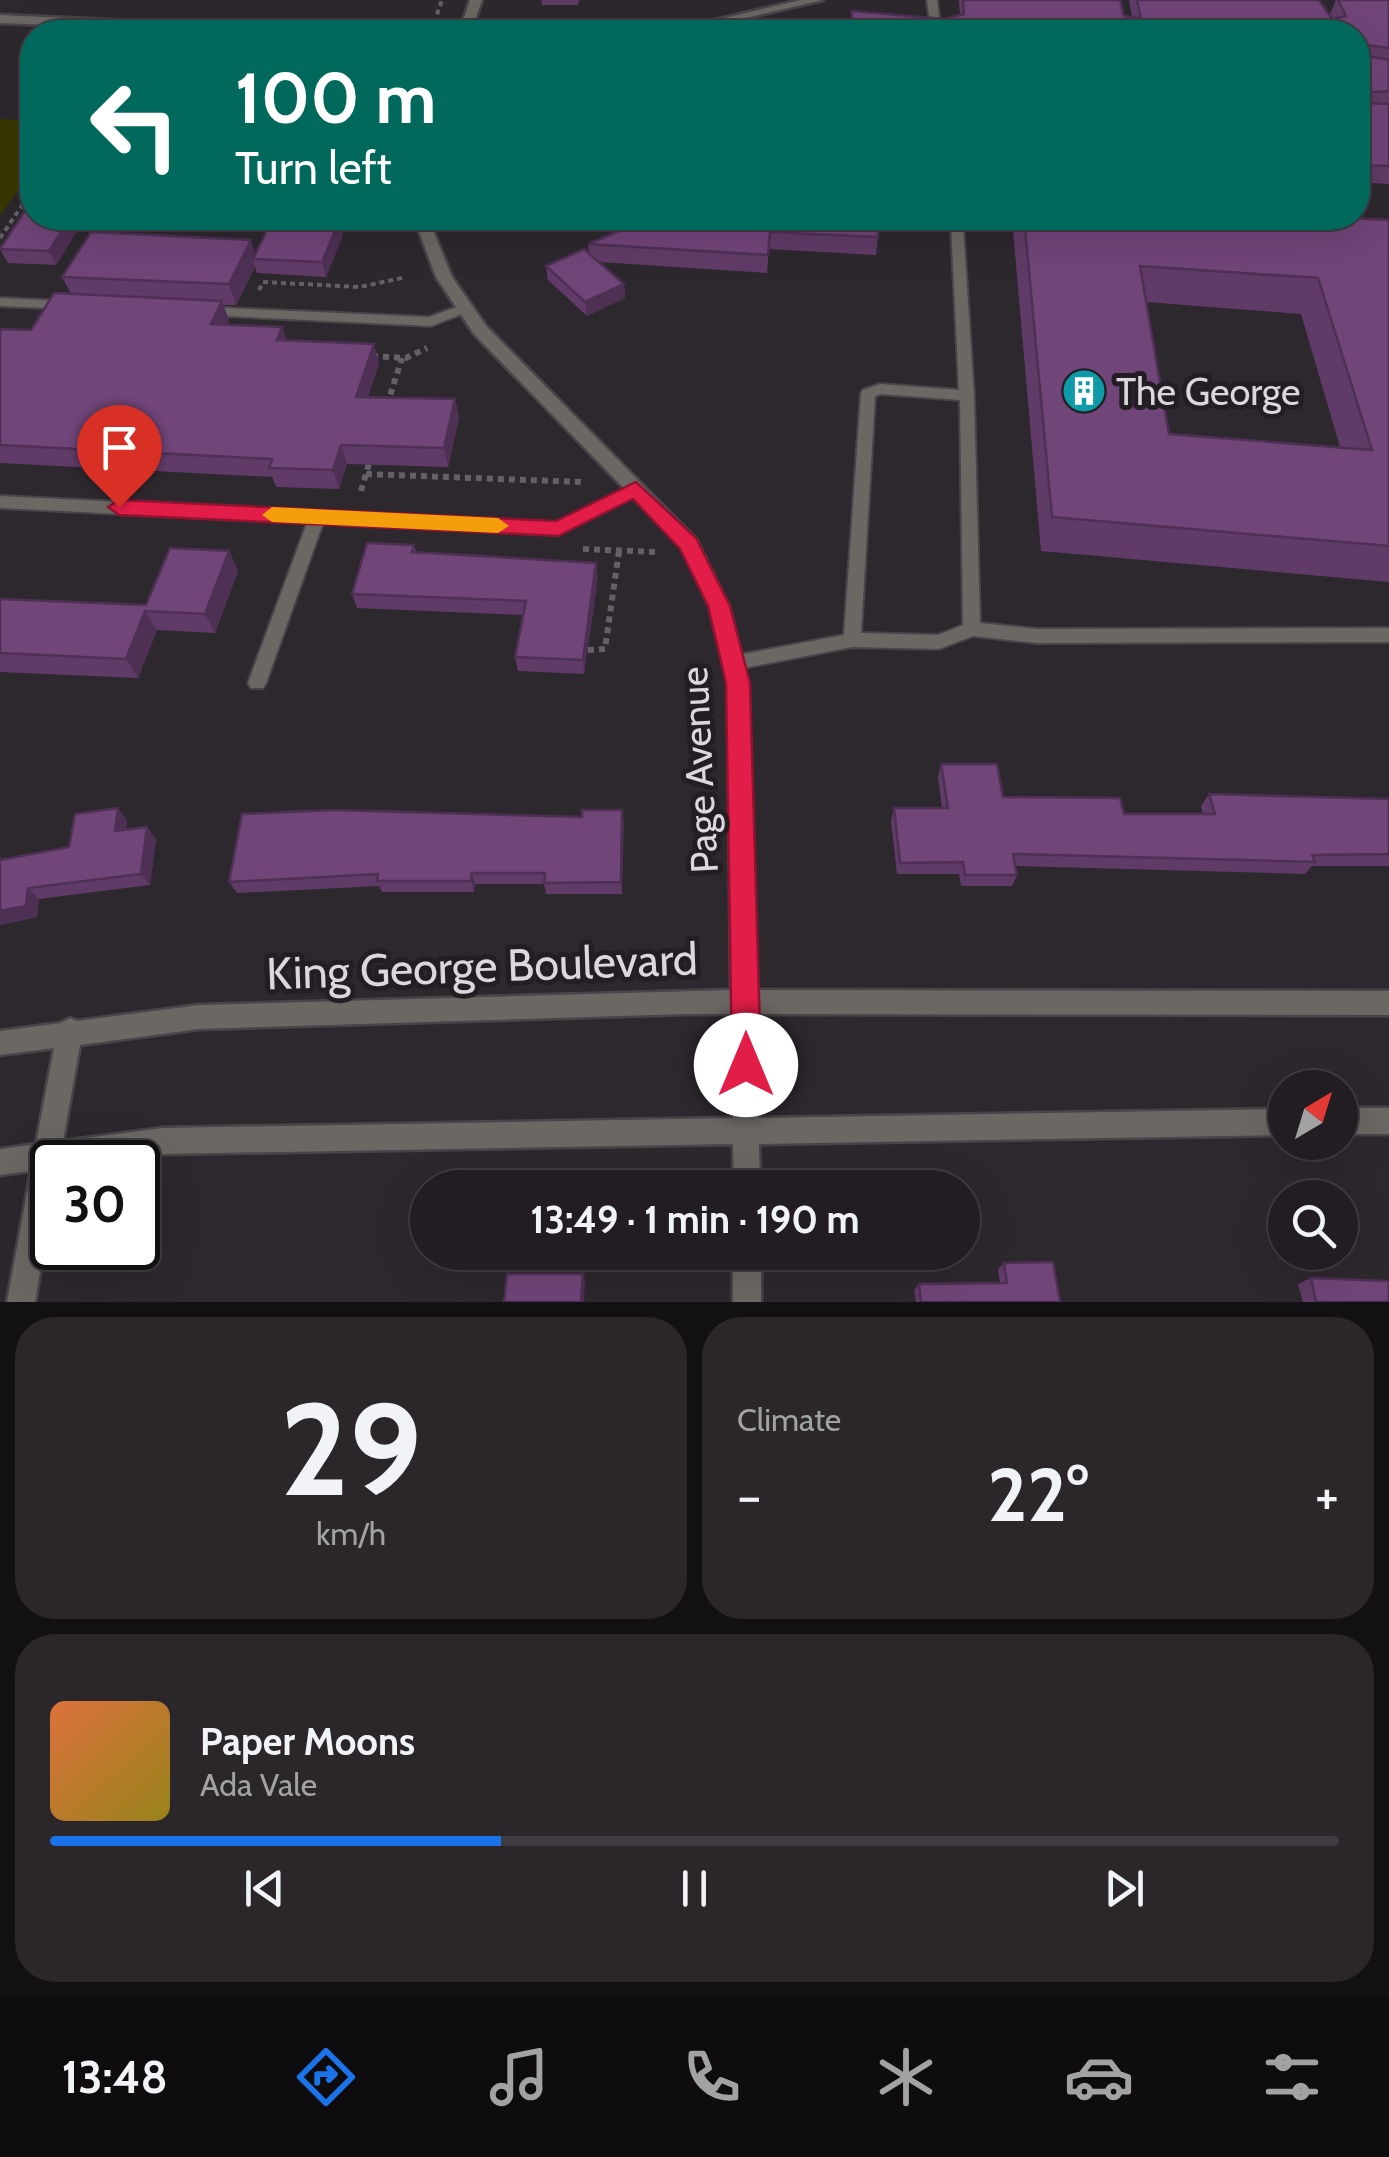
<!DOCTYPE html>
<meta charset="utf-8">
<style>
:root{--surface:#221d22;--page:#2a262a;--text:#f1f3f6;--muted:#a2a2a5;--line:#3f3b40;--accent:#1a73e8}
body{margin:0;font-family:Cabin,sans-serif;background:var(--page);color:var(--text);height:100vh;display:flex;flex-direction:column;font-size:38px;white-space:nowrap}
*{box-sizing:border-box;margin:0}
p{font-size:32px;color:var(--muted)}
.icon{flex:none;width:55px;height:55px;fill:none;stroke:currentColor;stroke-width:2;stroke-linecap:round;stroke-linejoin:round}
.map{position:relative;height:1302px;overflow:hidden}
.drawer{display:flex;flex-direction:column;gap:15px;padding:15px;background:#131013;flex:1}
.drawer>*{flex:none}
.banner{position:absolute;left:20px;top:20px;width:1350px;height:210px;border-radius:40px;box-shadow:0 10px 40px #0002,0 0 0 2px var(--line);background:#00695c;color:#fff;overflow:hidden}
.needle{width:65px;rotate:38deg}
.buttons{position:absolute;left:1268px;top:1070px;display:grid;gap:20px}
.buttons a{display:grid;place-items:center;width:90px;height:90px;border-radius:50%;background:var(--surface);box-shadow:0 10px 40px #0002,0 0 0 2px var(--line);font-size:50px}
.speed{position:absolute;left:30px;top:1140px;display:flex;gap:20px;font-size:50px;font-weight:700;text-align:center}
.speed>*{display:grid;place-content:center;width:130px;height:130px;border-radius:50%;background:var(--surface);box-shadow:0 10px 40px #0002,0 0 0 2px var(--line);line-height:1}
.speed .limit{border:5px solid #111;border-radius:15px;background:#fff;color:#111}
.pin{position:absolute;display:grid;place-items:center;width:85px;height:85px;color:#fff;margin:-102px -42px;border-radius:50% 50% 50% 0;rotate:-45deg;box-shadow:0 0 10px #0007}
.pin .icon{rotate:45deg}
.me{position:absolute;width:110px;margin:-55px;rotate:0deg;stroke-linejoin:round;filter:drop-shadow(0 0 8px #0008)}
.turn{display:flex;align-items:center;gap:35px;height:210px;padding:0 50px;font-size:45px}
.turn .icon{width:130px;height:130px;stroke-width:2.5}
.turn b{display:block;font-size:70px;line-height:85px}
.big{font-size:75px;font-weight:700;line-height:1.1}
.drawer .tile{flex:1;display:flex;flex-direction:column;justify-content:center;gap:15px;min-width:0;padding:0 35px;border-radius:40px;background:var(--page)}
.drawer .dial{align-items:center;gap:0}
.dial b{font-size:130px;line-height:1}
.song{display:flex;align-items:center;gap:30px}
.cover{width:120px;height:120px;border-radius:15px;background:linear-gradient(135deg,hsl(20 70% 55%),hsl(50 70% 35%))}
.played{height:10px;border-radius:5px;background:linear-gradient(90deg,var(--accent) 35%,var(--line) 35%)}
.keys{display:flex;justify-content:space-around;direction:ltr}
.heat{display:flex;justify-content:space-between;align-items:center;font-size:55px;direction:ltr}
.drawer .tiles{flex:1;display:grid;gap:15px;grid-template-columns:1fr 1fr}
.tile:last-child{grid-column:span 2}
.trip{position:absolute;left:410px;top:1170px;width:570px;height:100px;border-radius:50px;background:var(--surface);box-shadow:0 10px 40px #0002,0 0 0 2px var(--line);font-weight:700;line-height:100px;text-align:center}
.menu{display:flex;height:160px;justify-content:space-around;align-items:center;background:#0e0c0e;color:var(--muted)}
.menu .icon{width:70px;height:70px}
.menu .on{color:var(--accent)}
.menu b{font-size:45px;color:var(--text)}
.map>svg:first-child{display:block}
.green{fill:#383901}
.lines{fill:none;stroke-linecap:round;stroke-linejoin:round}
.service-casing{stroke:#49434a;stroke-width:4}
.minor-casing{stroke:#49434a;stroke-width:5}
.path-far1{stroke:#656066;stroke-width:4;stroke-dasharray:5 4;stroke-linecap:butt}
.path{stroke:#656066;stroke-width:6;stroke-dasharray:6 5;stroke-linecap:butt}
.service{fill:#6b6864;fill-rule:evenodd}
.minor{fill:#6b6864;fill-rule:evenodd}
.wall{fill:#603b67;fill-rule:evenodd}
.shaded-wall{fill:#4e3054}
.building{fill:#704578;stroke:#4e3054;stroke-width:2.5;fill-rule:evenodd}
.route{fill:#e11d48;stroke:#92132f;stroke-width:2.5}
.slow{fill:#f59e0b}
.labels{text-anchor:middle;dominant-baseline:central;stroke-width:10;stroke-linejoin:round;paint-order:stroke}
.poi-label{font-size:38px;fill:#dbd7dc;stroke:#231e24;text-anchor:start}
.street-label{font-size:38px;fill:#dbd7dc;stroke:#231e24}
.near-street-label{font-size:45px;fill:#dbd7dc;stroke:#231e24}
</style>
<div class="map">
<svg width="1389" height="1302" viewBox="0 0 1389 1302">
<rect width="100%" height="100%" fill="#2d272e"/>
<path class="green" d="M0,119L32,121V170L0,216Z"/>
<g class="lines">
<defs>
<g id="service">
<path d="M927,0H937L941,32H931Z"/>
<path d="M956,218H968L963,225L974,396L980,623L1037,629L1389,628V642L1037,643L973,636L939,649L852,647L733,670L727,668L724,663L727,658L733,656L844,635L861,393L863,390L880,384L959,390L951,225ZM881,394L960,400L963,625L938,635L861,633L875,396Z"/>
<path d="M0,298L68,301L75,305L68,309L0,306Z"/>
<path d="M465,304L472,308L470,311L431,326L204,315L197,311L204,307L429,317Z"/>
<path d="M636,483L642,485L644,489L642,493L559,535L323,523L266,683L263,688H251L248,683L307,523L0,508V496L557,523Z"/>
</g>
<g id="minor">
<path d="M470,0H482L471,32H459Z"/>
<path d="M801,0H823L685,32H664Z"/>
<path d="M0,15L289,28L295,32H218L0,23Z"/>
<path d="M414,218H428L452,277L486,326L696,539L729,606L748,683L756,990L1389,991V1015L756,1014L759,1118L1285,1109V1135L759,1144L760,1188H734L733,1144L163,1154L98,1162H52V1202L35,1302H7L31,1171L0,1175V1149L36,1144L54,1048L0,1055V1031L61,1023L70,1018L77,1021L199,1005L731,990L728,683L709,606L682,548L474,334L436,277ZM685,1014H732L733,1118L163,1128L63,1141L80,1045L199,1029Z"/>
<rect x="1340" y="1108" width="49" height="26"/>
<rect x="733" y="1252" width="28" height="50"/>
</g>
</defs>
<use href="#service" class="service-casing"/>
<use href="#minor" class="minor-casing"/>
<g class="path-far1">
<path d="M434,23L442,0"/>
<path d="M0,238L32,191"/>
<path d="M259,290L263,282L360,287L402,278"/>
</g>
<g class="path">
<path d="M372,356L406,358L427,348"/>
<path d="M387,405L402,358"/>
<path d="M366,474L581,482"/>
<path d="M361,491L370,460"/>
<path d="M583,549L656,552"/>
<path d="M588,650L605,649L619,551"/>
</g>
<use href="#service" class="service"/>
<use href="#minor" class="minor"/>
</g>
<g class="wall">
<path d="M542,0H579L578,5H542Z"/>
<path d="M959,0H1120L1124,16L1132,17L1129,0H1319L1332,19L1330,14L1336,0H1389V184L1358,182V32H850L852,11L944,19L960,15Z"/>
<path d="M32,61V90H28L21,76Z"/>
<path d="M32,218H85L56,265L8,263L0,249Z"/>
<path d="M273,218H343L340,226L343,235L326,277L257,273L255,267L236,305H223L229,320L227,325L379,363L368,397L455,399L459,418L448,467L347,464L339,489L276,487L272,477L0,463V329L31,330L71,294L62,277L255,253Z"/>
<path d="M650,218L878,237L876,255L769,249L767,273L599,262L624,284L625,298L587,316L548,280L546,266L589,254L588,244Z"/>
<path d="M1016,218H1352L1389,220V582L1041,551L1013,230ZM1146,302L1301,314L1340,447L1169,434Z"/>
<path d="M414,545L416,552L598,577L584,674L518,671L515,657L523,615L357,608L352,594Z"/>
<path d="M229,551L238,571L215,633L157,630L138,678L0,672V599L146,605Z"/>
<path d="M941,764L1003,797L1124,814H1203L1201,806L1209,794L1389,799V866H1312L1305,874L1015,866L1017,875L1012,886H961L959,874H897L891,821L894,808H942L938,777Z"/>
<path d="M622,810V894H546L544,884H475L474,892H382L379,886L237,893L229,882Z"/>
<path d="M127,820L126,830L156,839L150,885L39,899L37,917L0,925V855L1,860L69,847Z"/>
<path d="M1004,1263L1060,1302H916L914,1290L919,1284L1000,1283L998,1269Z"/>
<path d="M1311,1278L1389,1302H1303L1298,1284Z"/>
</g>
<g class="shaded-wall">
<path d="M70,218H85L56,265L49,251Z"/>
<path d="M334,218H343L340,226L343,235L326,277L322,262Z"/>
<path d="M251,240L257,259H253L255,267L236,305L229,284Z"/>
<path d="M624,284L625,298L587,316L585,302Z"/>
<path d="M222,301L229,320L218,343L211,324Z"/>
<path d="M282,327L289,346L277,340Z"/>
<path d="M374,344L379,363L362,416L356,397Z"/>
<path d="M455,399L459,418L448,467L444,448Z"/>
<path d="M341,445L347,464L339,489L333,470Z"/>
<path d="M229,551L238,571L215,633L205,614Z"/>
<path d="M596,563L598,577L584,674L583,660Z"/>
<path d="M145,611L157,630L138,678L126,659Z"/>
<path d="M118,808L127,820L124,843L115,831Z"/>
<path d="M622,810L624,822L622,894L621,882Z"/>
<path d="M147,827L156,839L150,885L141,874Z"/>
<path d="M472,873L475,884L474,892L471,881Z"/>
<path d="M28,888L39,899L37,917L0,925V911Z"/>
<path d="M583,1274L585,1279L584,1302H581Z"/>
</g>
<g class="building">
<path d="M963,0H1120L1124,16L1141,18L1137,0H1319L1332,19L1346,16L1338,0H1389V48L1366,45L1362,55L1389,60V91L1362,93L1366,103L1389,104V166L1358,165V32H851L852,11L944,19L964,14Z"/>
<path d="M32,61V76H21Z"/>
<path d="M32,200V218H70L49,251L0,249Z"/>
<path d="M273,218H334L333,220L339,221L322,262L253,259Z"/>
<path d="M650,218H878V237L770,232L768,255L588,244Z"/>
<path d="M1024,218H1352L1389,220V546L1052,517ZM1140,266L1318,278L1372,450L1169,434Z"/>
<path d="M91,232L251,240L229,284L62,277Z"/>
<path d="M584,249L624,284L585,302L546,266Z"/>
<path d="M54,293L222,301L211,324L282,327L277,340L374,344L356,397L455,399L444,448L341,445L333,470L269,468L272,459L0,445V329L31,330Z"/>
<path d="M367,543L414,545L412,552L596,563L583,660L515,657L526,601L352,594Z"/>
<path d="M170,548L229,551L205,614L145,611L126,659L0,653V599L146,605Z"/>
<path d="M941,764H997L1003,797L1120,798L1124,814H1215L1209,794L1389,799V854L1312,855L1315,862L1013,854L1017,875H965L963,862L900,863L894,808H948Z"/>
<path d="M118,808L115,831L147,827L141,874L28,888L26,906L0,911V860L69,847L75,814Z"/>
<path d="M334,810L582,817V810H622L621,882L544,883L545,873H472L471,881H377L378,874L229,882L242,814Z"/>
<path d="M1053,1262L1060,1302H921L919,1284L1007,1283L1004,1263Z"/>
<path d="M507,1274H583L581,1302H504Z"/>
<path d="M1311,1278L1389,1281V1302H1316Z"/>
</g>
<path class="route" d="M636,482L696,538L730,606L750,683L761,1065L756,1075L746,1079L736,1075L732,1065L726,683L708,606L680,549L633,499L558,536L119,515L108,507L119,500L556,521Z"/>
<path class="slow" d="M272,507L498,518L509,526L498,533L272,522L262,515Z"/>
<defs>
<symbol id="building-disc" viewBox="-11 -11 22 22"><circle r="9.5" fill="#0f9aa8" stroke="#231e24"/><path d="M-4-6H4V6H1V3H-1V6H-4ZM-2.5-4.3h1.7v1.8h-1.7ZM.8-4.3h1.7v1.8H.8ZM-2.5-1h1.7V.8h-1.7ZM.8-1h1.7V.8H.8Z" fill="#fff"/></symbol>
</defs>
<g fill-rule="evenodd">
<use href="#building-disc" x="1059" y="366" width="50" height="50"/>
</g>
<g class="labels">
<g class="poi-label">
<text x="1116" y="391">The George</text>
</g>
<g class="street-label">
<text transform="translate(699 770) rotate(-93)">Page Avenue</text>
</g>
<g class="near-street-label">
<text transform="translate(482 966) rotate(-2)">King George Boulevard</text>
</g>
</g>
</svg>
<div class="buttons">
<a><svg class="needle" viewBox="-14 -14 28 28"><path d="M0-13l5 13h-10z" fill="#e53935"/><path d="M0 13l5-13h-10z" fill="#a2a2a5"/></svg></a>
<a><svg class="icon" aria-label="search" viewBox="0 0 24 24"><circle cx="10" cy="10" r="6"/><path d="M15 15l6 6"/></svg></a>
</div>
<div class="speed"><div class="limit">30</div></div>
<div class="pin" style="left:119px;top:507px;background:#d93025"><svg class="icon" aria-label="arrive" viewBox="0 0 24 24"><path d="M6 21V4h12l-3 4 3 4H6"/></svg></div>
<svg class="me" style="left:746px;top:1065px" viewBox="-20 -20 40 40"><circle r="19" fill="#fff"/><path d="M0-13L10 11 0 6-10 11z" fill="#e11d48"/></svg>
<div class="trip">13:49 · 1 min · 190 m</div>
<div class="banner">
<div class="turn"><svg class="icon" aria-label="left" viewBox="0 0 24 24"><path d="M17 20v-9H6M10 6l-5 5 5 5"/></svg><div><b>100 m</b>Turn left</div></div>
</div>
</div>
<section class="drawer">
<div class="tiles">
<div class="tile dial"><b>29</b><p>km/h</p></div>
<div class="tile"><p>Climate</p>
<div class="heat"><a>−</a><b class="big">22°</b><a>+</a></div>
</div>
<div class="tile">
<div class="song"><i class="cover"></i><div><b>Paper Moons</b><p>Ada Vale</p></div></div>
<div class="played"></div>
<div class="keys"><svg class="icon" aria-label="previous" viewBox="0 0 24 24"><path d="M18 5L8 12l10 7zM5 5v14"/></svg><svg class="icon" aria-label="pause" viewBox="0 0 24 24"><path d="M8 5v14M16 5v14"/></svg><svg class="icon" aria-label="next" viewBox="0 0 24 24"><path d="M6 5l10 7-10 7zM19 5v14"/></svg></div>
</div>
</div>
</section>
<nav class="menu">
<b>13:48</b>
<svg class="icon on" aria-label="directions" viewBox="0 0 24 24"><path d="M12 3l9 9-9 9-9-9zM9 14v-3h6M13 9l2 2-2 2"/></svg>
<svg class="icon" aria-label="music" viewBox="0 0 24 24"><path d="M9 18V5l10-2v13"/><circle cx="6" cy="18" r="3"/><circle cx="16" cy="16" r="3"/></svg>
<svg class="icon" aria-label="phone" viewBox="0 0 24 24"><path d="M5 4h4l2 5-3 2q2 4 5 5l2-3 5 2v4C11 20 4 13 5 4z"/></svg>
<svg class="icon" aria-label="climate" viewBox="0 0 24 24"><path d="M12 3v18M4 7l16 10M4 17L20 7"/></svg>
<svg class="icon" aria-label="car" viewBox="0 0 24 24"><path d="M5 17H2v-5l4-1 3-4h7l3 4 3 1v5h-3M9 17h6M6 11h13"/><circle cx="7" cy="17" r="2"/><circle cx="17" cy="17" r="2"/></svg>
<svg class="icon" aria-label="filters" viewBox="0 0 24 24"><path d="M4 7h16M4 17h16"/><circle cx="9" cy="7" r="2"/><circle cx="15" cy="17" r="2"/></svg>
</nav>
